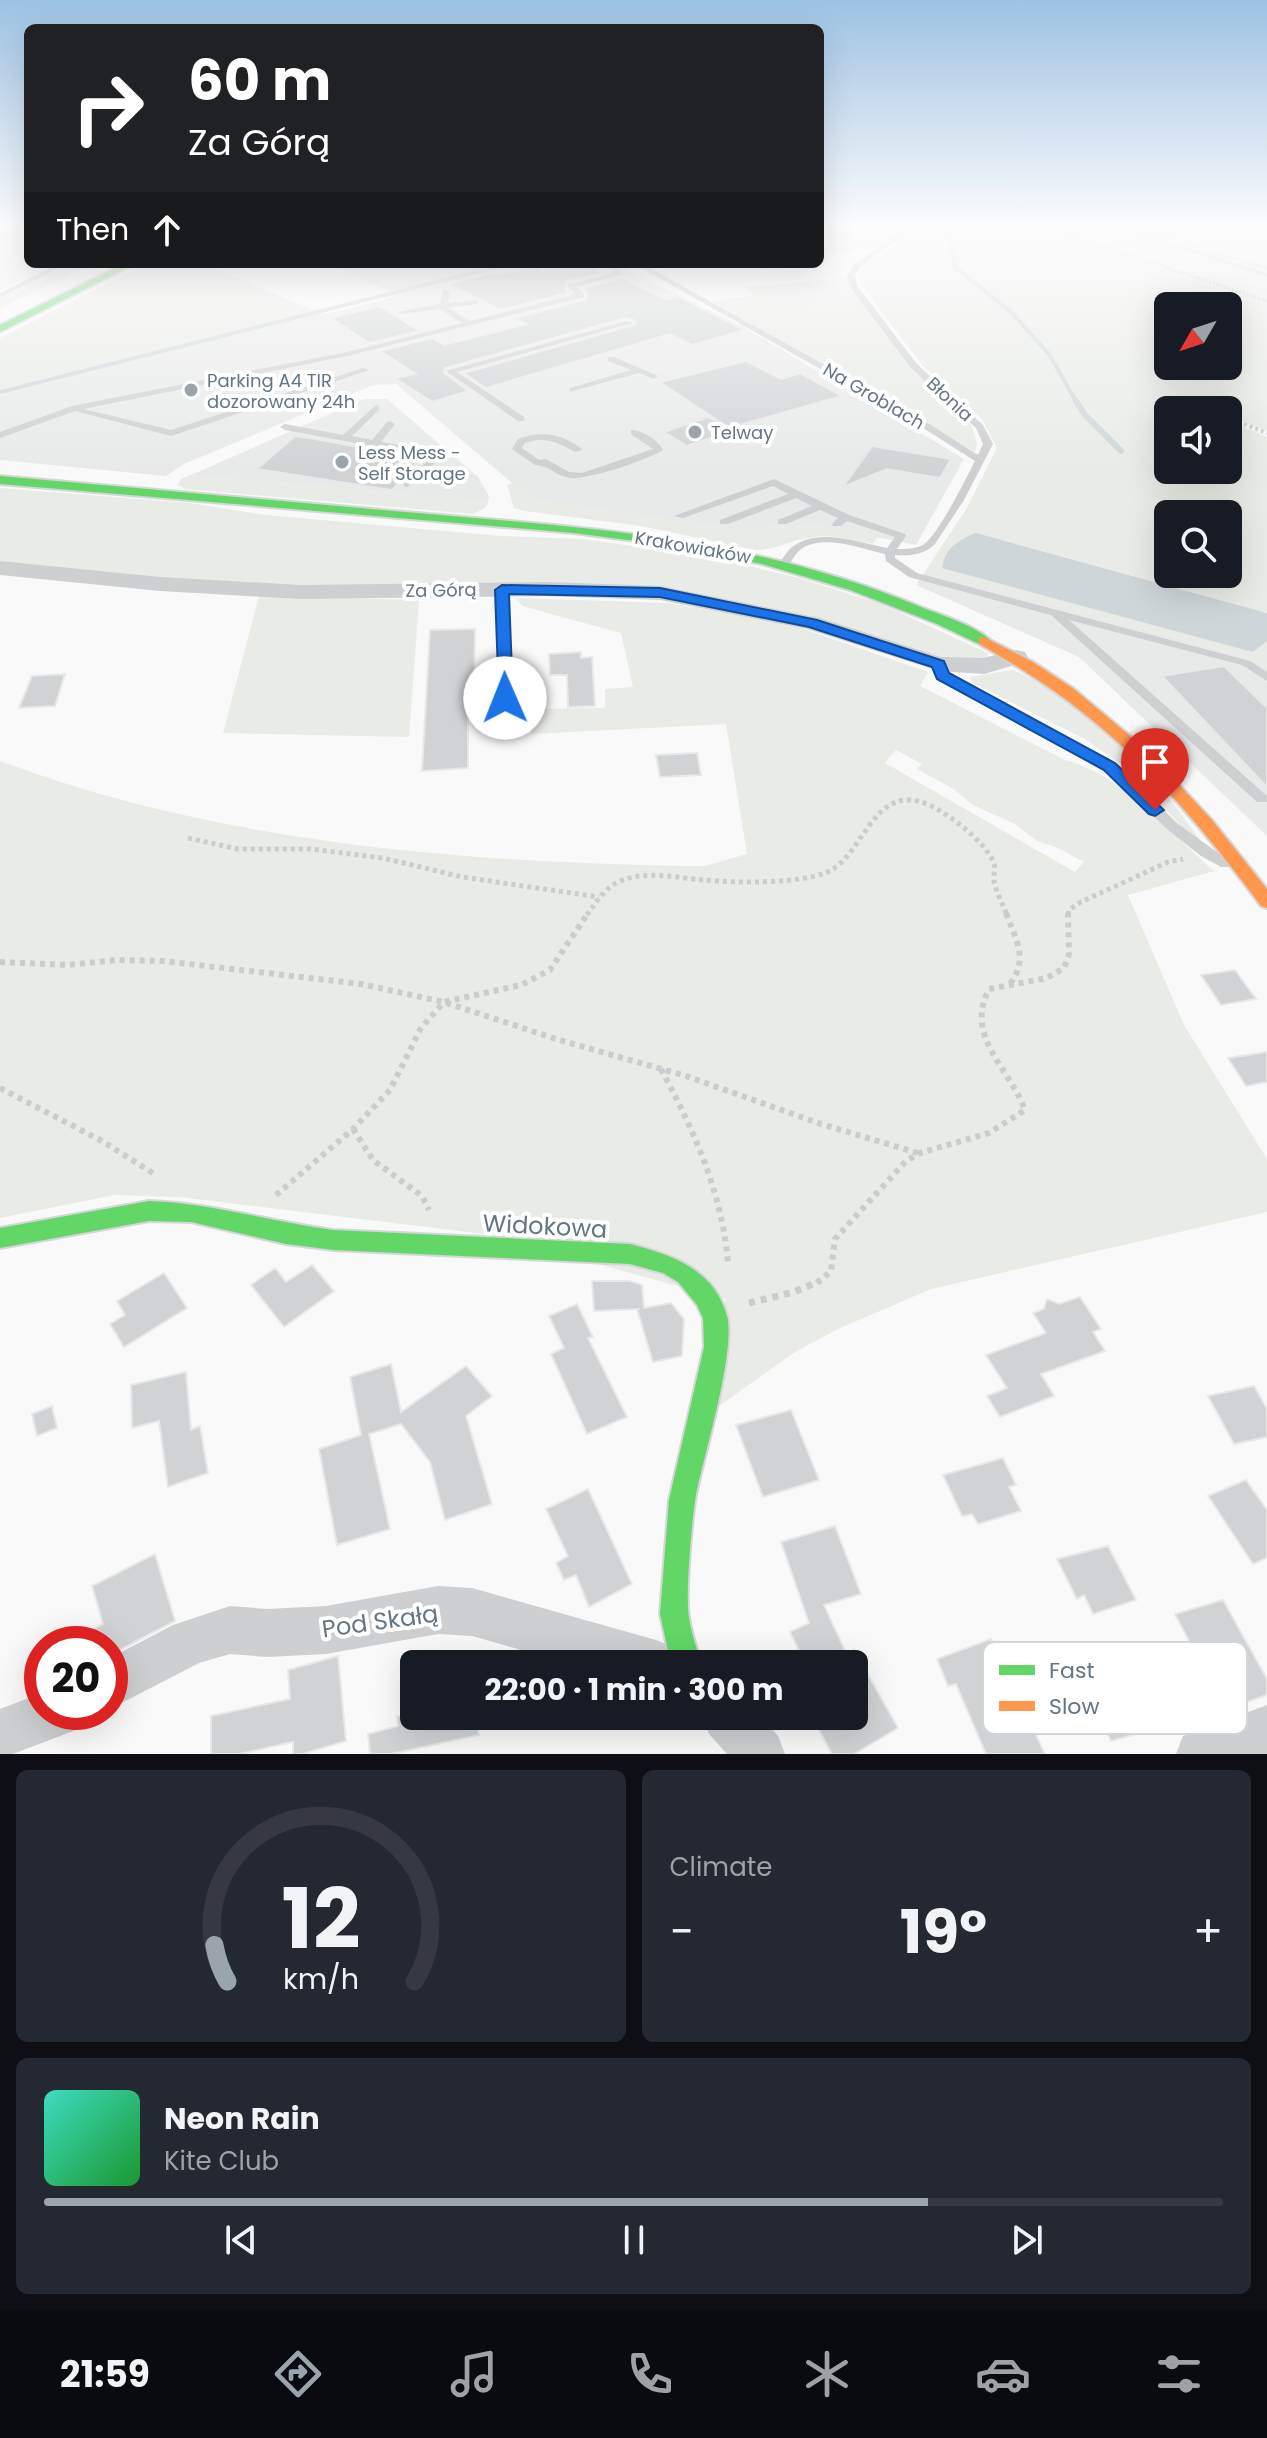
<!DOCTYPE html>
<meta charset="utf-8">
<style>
:root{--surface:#171b24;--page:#242831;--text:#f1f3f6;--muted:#9ea1a6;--line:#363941;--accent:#99a4ac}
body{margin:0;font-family:Poppins,sans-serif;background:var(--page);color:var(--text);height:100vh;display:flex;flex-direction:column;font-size:30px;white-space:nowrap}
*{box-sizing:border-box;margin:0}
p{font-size:26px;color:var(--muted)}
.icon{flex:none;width:44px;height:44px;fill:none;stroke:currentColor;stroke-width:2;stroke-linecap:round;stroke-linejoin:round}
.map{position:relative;height:1754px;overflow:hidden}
.panel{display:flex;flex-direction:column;gap:16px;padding:16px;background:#0d0f14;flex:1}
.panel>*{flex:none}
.guide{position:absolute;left:24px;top:24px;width:800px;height:244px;border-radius:12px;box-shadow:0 8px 32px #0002;background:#202124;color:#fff;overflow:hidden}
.needle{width:52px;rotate:231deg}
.tools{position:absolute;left:1154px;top:292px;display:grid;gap:16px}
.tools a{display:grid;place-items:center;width:88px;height:88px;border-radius:12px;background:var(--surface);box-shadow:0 8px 32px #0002;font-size:40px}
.speed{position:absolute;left:24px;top:1626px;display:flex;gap:16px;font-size:40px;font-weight:700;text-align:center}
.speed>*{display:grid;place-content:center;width:104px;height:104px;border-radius:50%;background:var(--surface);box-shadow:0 8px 32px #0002;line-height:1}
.speed .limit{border:12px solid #d22;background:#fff;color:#111}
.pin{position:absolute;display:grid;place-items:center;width:68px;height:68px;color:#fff;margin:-82px -34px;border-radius:50% 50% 50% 0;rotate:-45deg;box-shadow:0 0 8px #0007}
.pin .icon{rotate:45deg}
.me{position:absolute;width:88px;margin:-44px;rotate:359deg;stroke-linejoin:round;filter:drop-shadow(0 0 6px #0008)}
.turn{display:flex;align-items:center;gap:28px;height:168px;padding:0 32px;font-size:36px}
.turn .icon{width:104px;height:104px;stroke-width:2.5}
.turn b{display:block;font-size:56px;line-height:68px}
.then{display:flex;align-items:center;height:76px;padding:0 32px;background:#0003;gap:16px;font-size:30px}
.big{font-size:60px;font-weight:700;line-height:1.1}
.panel .tile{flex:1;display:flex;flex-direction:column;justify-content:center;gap:12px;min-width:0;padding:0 28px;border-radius:12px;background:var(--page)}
.panel .dial{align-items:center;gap:0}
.dial svg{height:208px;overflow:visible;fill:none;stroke:var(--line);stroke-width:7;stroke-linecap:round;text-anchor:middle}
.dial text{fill:var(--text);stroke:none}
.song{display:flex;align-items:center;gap:24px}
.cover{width:96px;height:96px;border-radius:12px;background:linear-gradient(135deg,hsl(170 70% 55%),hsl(130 70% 35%))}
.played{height:8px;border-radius:4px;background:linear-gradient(90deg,var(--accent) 75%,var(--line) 75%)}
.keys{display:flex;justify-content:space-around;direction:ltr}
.heat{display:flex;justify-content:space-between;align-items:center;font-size:44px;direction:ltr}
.panel .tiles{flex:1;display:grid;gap:16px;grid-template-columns:1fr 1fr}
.tile:last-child{grid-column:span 2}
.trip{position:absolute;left:400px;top:1650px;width:468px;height:80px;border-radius:12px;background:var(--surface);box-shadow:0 8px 32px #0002;font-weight:700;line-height:80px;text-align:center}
.dock{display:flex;height:128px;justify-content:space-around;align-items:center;background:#090b0e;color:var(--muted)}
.dock .icon{width:56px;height:56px}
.dock .active{color:var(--accent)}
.dock b{font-size:36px;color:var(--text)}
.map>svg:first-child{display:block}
.built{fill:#e8e9e9}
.green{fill:#e8ebe6;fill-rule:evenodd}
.water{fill:#ced6d9}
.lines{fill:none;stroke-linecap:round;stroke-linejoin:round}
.stream-far1{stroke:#ced6d9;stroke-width:4}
.stream{stroke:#ced6d9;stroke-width:6}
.building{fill:#d0d2d3;stroke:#e8e8e8;stroke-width:2}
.fast-casing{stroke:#d5d6d7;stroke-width:4}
.slow-casing{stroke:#d5d6d7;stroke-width:4}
.path-far4{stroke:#cbcccd;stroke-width:3;stroke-dasharray:2 2;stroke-linecap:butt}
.path-far3{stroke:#cbcccd;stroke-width:4;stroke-dasharray:3 3;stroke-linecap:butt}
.path-far2{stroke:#cbcccd;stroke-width:5;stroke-dasharray:4 4;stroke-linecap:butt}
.path-far1{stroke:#cbcccd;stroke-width:6;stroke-dasharray:5 5;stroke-linecap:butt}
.path{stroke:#cbcccd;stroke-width:7;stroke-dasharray:6 6;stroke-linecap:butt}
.lane{fill:#cecfd0;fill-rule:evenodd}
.street{fill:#cecfd0;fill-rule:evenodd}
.fast{fill:#63d668;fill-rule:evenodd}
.slow{fill:#ff974d;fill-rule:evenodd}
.route{fill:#1a73e8;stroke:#114b97;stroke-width:2}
.poi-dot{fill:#99a4ac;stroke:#fff;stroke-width:3}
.labels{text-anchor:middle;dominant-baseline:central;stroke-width:8;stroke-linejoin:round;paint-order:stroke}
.far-poi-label{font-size:18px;fill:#657683;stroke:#fff;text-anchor:start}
.far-street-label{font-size:18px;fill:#657683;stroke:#fff}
.near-street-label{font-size:24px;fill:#657683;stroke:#fff}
.key{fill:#fff;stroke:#d1d6da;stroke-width:2}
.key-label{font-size:22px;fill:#657683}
</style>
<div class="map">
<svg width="1267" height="1754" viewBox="0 0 1267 1754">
<rect width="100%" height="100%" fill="#f9f9f9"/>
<g class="built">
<path d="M525,264H623L633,273L744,327L964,459L916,545L821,526L730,529L533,501L396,384L373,385L184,464L166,476L0,460V396Z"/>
<path d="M364,399H387L478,477L489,496L488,502L191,475Z"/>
<path d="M926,570L1247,657L1267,669V836L1079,657L916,585Z"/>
</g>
<g class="green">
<path d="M0,226H28V264H51L0,290Z"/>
<path d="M820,226H909L876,248L820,255Z"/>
<path d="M920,226H1267V431L1240,420L1234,423L1267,437V613L1006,541L1253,652L1267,641V669L1247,657L926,570L967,508L997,448L982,419L922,365L863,287L859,275L865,266ZM1168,306H1228V366H1168ZM1168,410H1228V470H1168ZM1168,514H1228V574H1168Z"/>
<path d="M69,264H91L0,309V299Z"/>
<path d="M146,264H202L326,315L0,396V338Z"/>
<path d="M331,264H525L399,296Z"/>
<path d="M848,278L857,296L910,366L971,425L977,443L975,452L711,301L754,296L745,287Z"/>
<path d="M191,475L488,502L485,508L473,514L185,489L178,485L181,479Z"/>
<path d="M513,483L533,501L730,529L821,526L878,536L873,544C851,540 829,533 807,538C789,541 774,550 756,550L641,526L525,511L514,508L507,485Z"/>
<path d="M0,488L190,503L266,515L500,536L583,539L711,557L799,578L881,604L988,653L987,661L948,662L652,588L289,587L164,581L0,565Z"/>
<path d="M259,596L419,600L409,737L223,733Z"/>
<path d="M516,598L668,603L739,615L795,626L928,672L920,686L1065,760C1120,773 1172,834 1214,871L1128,895L1184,1025L1267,1159V1212L931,1289L838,1329L795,1352L712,1411L725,1299L492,1235L179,1197L115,1195L0,1218V761C217,842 455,862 685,866H705L747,854L726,724L531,734V709L605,708V689L633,687L621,633L522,606ZM896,750L922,764L917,769L952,788L973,805L1015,824L1037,841L1058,848L1084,862L1075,872L885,763Z"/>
<path d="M1012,670C1049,681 1128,750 1155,780C1171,798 1185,820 1200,840L1188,833L1126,768L1085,739L973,683L970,677Z"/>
</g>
<path class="water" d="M976,533L1267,613V641L1253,652L942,568C945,548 958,540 976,533Z"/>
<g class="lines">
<g class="stream-far1">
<path d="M947,226L955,267L1011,312L1049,354L1077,403"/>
<path d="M1112,226L1267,275"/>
<path d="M0,392L508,264"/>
</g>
<path class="stream" d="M1076,401L1084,414L1121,451"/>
</g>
<g class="building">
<path d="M567,264H586L603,273L567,281L565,288L569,293L500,310L448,284L497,272L501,274L534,266L543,271Z"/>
<path d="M622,278L666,299L679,297L745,330L692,345L670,334L486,388L464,373L636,324L634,320L625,318L445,368L444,373L469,391L432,402L395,378L416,374L380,351L432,338L444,345L526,324L514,318L585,300L587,293L583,288Z"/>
<path d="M379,306L420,331L369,343L331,318Z"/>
<path d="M746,361L781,379L800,373L842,396L729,428L660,382Z"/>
<path d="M708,417L732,431L687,446L664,432Z"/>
<path d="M295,436L315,439L421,458L392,490L257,469Z"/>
<path d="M872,446L951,459L940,478L887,469L843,487Z"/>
<path d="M475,629L474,694H468V768L422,771L430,630Z"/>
<path d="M581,652V658L592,657L595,706L568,707L567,675H550L549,654Z"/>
<path d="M1224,666L1267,708V787L1162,676Z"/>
<path d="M65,674L55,706L19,708L32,676Z"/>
<path d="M697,753L701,775L660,777L656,755Z"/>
<path d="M1235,970L1256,999L1221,1005L1201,975Z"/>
<path d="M1267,1052V1082L1246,1086L1228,1058Z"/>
<path d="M312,1265L334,1291L284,1327L251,1285L275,1268L286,1282Z"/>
<path d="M164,1273L187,1308L124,1347L110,1324L125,1315L117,1301Z"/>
<path d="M592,1281H630L642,1285L644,1308L671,1303L684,1319L682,1356L653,1362L637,1309H640L594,1311Z"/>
<path d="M1080,1297L1101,1329L1093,1332L1105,1351L1041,1374L1054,1396L1000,1417L987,1396L1007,1388L986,1355L1046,1333L1033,1313L1044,1309L1047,1299L1059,1304Z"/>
<path d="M577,1304L593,1337L588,1338L627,1417L587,1434L551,1354L564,1348L549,1316Z"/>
<path d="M391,1364L401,1412L466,1366L492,1396L466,1416L492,1504L445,1520L430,1462L401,1424L369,1434L390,1529L337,1545L319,1449L361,1435L350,1377Z"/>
<path d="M186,1372L191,1430L200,1426L208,1473L168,1487L159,1421L132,1428L131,1385Z"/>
<path d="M1254,1386L1267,1409V1437L1234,1444L1208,1396Z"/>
<path d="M52,1406L57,1428L37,1436L32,1414Z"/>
<path d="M791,1410L819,1480L763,1497L736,1425Z"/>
<path d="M1003,1458L1016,1485L1009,1487L1021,1511L978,1524L972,1514L962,1516L943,1475Z"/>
<path d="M1246,1480L1267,1510V1558L1253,1564L1208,1496Z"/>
<path d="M588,1489L632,1584L589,1607L576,1575L564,1580L556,1563L568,1556L546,1509Z"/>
<path d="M835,1526L861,1594L824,1605L851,1664H811L805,1653L801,1654L790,1632L809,1623L781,1542Z"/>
<path d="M1108,1546L1136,1600L1093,1614L1084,1595L1077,1599L1057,1559Z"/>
<path d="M155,1554L175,1621L110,1655V1644H64L103,1624L92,1586Z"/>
<path d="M1223,1600L1267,1679V1695L1225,1710L1175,1614Z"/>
<path d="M991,1639L1045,1754H986L956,1684L948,1686L937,1659Z"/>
<path d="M854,1650L898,1728L854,1754H832L818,1728L840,1716H854Z"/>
<path d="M338,1656L346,1741L302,1754H293V1742L240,1754H211V1716L290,1699L288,1670Z"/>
<path d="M1130,1694L1147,1731L1111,1741L1095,1705Z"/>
<path d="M397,1716H477L479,1735L391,1754H370L368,1734L398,1726Z"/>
</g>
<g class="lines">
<defs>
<g id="fast">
<path d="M123,264H135L0,332V325Z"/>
<path d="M0,476C139,488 278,501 417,513C593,528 755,538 921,607C943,616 975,625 991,641L989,644H979L937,624L850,590L762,564L673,546L574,533L0,484Z"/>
<path d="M149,1201C212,1203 272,1222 334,1230L630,1244C672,1255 714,1269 727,1316C736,1351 704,1455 696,1495C692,1518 685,1595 689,1617C691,1633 697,1648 701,1664H671L660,1614L669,1500L704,1347L703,1318L697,1305L678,1282L663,1273L630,1264L334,1250L286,1244L191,1222L149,1221L0,1248V1228Z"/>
</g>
<path id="slow" d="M984,637L1033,662L1074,689L1147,750L1212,820L1267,889V908L1261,906C1176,792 1105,714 979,644V638Z"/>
</defs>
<use href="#fast" class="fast-casing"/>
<use href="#slow" class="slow-casing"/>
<g class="path-far4">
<path d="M1021,226L1046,229"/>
<path d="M1042,226L1267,301"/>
<path d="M1143,226L1207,251L1267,268"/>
</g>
<path class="path-far3" d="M1244,424L1267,433"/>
<g class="path-far2">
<path d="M188,838L238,849H310L383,858L462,877L599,897"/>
<path d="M587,915C596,902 605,888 620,881C646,870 677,878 704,880C736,883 796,884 825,873C863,859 871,787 921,802C943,808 986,842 994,863C996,869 993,875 994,881C996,892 1003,905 1007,915"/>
<path d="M1068,915L1069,910L1081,902L1168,862L1183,859"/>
</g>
<g class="path-far1">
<path d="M1006,913C1016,940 1029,959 1010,984"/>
<path d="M0,962L68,965L117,960L163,961L361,984L444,1002L556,1039L686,1076L821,1124L918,1153"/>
<path d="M661,1069C694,1131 722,1192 728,1263"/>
<path d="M0,1088L102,1141L156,1175"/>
<path d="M353,1129L373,1160L422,1196L429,1210"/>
<path d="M276,1195L353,1129L390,1090L421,1028L444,1002L521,985L550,970L588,913"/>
<path d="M817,1283L831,1271L835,1239L906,1161L920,1153L989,1133L1025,1110C1009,1067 964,1037 989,989L1047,978L1064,968L1069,954L1068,913"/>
</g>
<path class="path" d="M749,1303L794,1292L820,1281"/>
<g class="lane">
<path d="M909,226H917L860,267L855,275L858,287L917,364L983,425L993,444L964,500L935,544C924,555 910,556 895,555V558L917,573L1250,661L1267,672V681L1242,665L1069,620L1267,796V802H1257L1051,615L909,577L886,561L885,554C861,549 822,533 800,550C795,554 791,562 788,566H780L779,564C783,558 788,549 795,545C822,528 859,543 887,548L895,537L847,521L841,526H833L832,524L838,518L820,510L786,524H778V520L812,506L796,498L728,524H720V520L788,494L773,486L683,518L674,516L774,479L849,515L905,534L906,536L897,549C906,549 915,549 923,545C939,534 965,480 975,461L909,419L634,264H643L915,415L978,455L983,444L976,428L911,368L850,287L847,275L854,264Z"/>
<path d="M57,264H67L0,298V293Z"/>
<path d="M605,264H613L623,274L576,287L584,293V297L347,356L83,409L171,430L363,368L370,370L171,436L75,411L0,438V432L72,406L347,352L462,323L440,309L402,314L398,312L440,304L443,289L450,291L448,303L477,300V304L448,308L470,321L576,294L568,288V284L614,273Z"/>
<path d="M626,321L633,323L457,372L524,417V421H518L446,371Z"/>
<path d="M608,357H614L658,376L654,379L639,373L570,392V388L631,370L608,361Z"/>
<path d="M376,405L379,406V410L352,436L372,440L387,422L390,421L395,424L381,442L439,452L458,448L463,451L442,457L407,487L404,486V482L432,457L285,430L280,427L285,424L343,435Z"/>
<path d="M631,430C642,430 658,440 663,450C647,460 588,480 570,478C556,476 548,465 535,465L512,449L518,439C541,430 564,434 583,450L575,452C558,442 544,436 525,443L522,448L539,460L546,459L569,472L582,473L653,449L631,434Z"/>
<path d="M502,587L507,590L511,698L505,702L499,698L497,590Z"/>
<path d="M939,661L945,664L947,673L1115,763L1177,823L1233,864L1231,867H1221L1201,856L1167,829L1105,769L938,678L933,664Z"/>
</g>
<g class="street">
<path d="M0,561L160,577L300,585L546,582L660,586L820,618L941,657L983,658L1016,650L1025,652L1028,657L1025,662L984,674L939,671L807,629L660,600L546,596L300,599L160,591L0,575Z"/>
<path d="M438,1586L472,1588L656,1640L673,1647L680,1664H571L472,1636L438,1634L326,1654L267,1657L230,1654L199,1663L110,1709V1658L173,1625L230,1606L267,1609L326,1606Z"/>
<path d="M42,1693V1712H83L76,1730L13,1754H0V1709Z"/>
<path d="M1267,1705V1754H1176L1183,1736Z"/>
<path d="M702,1716H760L778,1736L785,1754H727L709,1734Z"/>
</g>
<use href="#fast" class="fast"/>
<use href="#slow" class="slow"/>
</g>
<linearGradient id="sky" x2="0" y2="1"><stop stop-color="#9dc2e2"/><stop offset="0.48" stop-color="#fcfcfc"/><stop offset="1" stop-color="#fcfcfc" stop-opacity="0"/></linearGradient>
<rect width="1267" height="472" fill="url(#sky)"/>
<path class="route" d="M502,585L660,588L817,620L944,661L949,673L1115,763L1164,810L1155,816L1149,814L1104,770L937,679L932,667L809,627L660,597L509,594L513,698L505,702L499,701L495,590Z"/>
<g class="poi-dot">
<circle cx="191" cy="390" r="8"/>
<circle cx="695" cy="432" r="8"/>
<circle cx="342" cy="462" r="8"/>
</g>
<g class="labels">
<g class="far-poi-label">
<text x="207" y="380">Parking A4 TIR<tspan x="207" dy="21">dozorowany 24h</tspan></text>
<text x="711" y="432">Telway</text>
<text x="358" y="452">Less Mess -<tspan x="358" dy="21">Self Storage</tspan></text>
</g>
<g class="far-street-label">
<text transform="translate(874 396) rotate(30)">Na Groblach</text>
<text transform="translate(950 399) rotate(43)">Błonia</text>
<text transform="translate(693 547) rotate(10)">Krakowiaków</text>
<text transform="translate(441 590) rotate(-1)">Za Górą</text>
</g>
<g class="near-street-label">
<text transform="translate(545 1226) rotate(3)">Widokowa</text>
<text transform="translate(380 1621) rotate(-8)">Pod Skałą</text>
</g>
</g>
<rect x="983" y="1642" width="264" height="92" rx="12" class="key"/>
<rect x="999" y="1665" width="36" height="10" fill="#63d668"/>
<rect x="999" y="1701" width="36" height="10" fill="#ff974d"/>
<g class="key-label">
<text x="1049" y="1678">Fast</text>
<text x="1049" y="1714">Slow</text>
</g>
</svg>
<div class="tools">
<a><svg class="needle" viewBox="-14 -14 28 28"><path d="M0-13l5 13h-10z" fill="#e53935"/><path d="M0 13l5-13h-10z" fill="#9ea1a6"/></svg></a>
<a><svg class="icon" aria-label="sound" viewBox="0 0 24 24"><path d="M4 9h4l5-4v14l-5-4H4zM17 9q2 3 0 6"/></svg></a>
<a><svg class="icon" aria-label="search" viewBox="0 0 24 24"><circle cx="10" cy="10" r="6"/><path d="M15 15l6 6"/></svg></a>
</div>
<div class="speed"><div class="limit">20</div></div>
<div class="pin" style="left:1155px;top:810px;background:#d93025"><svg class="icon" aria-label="arrive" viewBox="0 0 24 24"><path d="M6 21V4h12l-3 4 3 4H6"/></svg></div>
<svg class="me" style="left:505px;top:698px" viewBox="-20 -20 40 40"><circle r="19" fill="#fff"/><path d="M0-13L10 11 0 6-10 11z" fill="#1a73e8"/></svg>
<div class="trip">22:00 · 1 min · 300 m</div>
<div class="guide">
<div class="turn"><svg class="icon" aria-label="right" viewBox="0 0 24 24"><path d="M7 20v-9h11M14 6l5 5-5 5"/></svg><div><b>60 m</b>Za Górą</div></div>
<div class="then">Then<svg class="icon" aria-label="ahead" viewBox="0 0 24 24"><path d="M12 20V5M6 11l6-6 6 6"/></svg></div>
</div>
</div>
<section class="panel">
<div class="tiles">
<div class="tile dial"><svg viewBox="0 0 100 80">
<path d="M14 69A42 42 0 1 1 86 69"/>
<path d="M14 69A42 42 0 0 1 9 55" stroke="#99a4ac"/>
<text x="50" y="56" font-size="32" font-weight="700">12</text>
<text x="50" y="72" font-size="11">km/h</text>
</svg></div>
<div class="tile"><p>Climate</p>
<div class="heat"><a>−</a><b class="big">19°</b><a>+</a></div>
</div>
<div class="tile">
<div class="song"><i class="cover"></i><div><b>Neon Rain</b><p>Kite Club</p></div></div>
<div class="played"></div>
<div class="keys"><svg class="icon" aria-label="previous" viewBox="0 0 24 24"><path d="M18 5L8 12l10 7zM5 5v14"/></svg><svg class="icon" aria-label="pause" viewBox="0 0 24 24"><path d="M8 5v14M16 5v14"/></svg><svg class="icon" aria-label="next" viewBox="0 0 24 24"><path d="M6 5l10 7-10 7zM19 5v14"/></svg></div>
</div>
</div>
</section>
<nav class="dock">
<b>21:59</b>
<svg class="icon active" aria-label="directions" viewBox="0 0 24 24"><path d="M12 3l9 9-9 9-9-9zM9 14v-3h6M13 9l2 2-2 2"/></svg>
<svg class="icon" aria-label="music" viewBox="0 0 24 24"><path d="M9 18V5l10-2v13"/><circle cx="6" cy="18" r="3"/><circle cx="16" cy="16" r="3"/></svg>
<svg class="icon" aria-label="phone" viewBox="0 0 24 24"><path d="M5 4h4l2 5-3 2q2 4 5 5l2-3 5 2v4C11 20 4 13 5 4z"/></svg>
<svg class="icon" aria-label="climate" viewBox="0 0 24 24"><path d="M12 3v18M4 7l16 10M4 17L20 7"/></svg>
<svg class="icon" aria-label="car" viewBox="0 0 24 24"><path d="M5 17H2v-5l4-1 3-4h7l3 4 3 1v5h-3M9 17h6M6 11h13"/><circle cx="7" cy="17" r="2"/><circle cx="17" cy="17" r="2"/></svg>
<svg class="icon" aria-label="filters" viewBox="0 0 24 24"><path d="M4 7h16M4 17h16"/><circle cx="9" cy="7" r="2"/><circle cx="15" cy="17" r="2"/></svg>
</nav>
